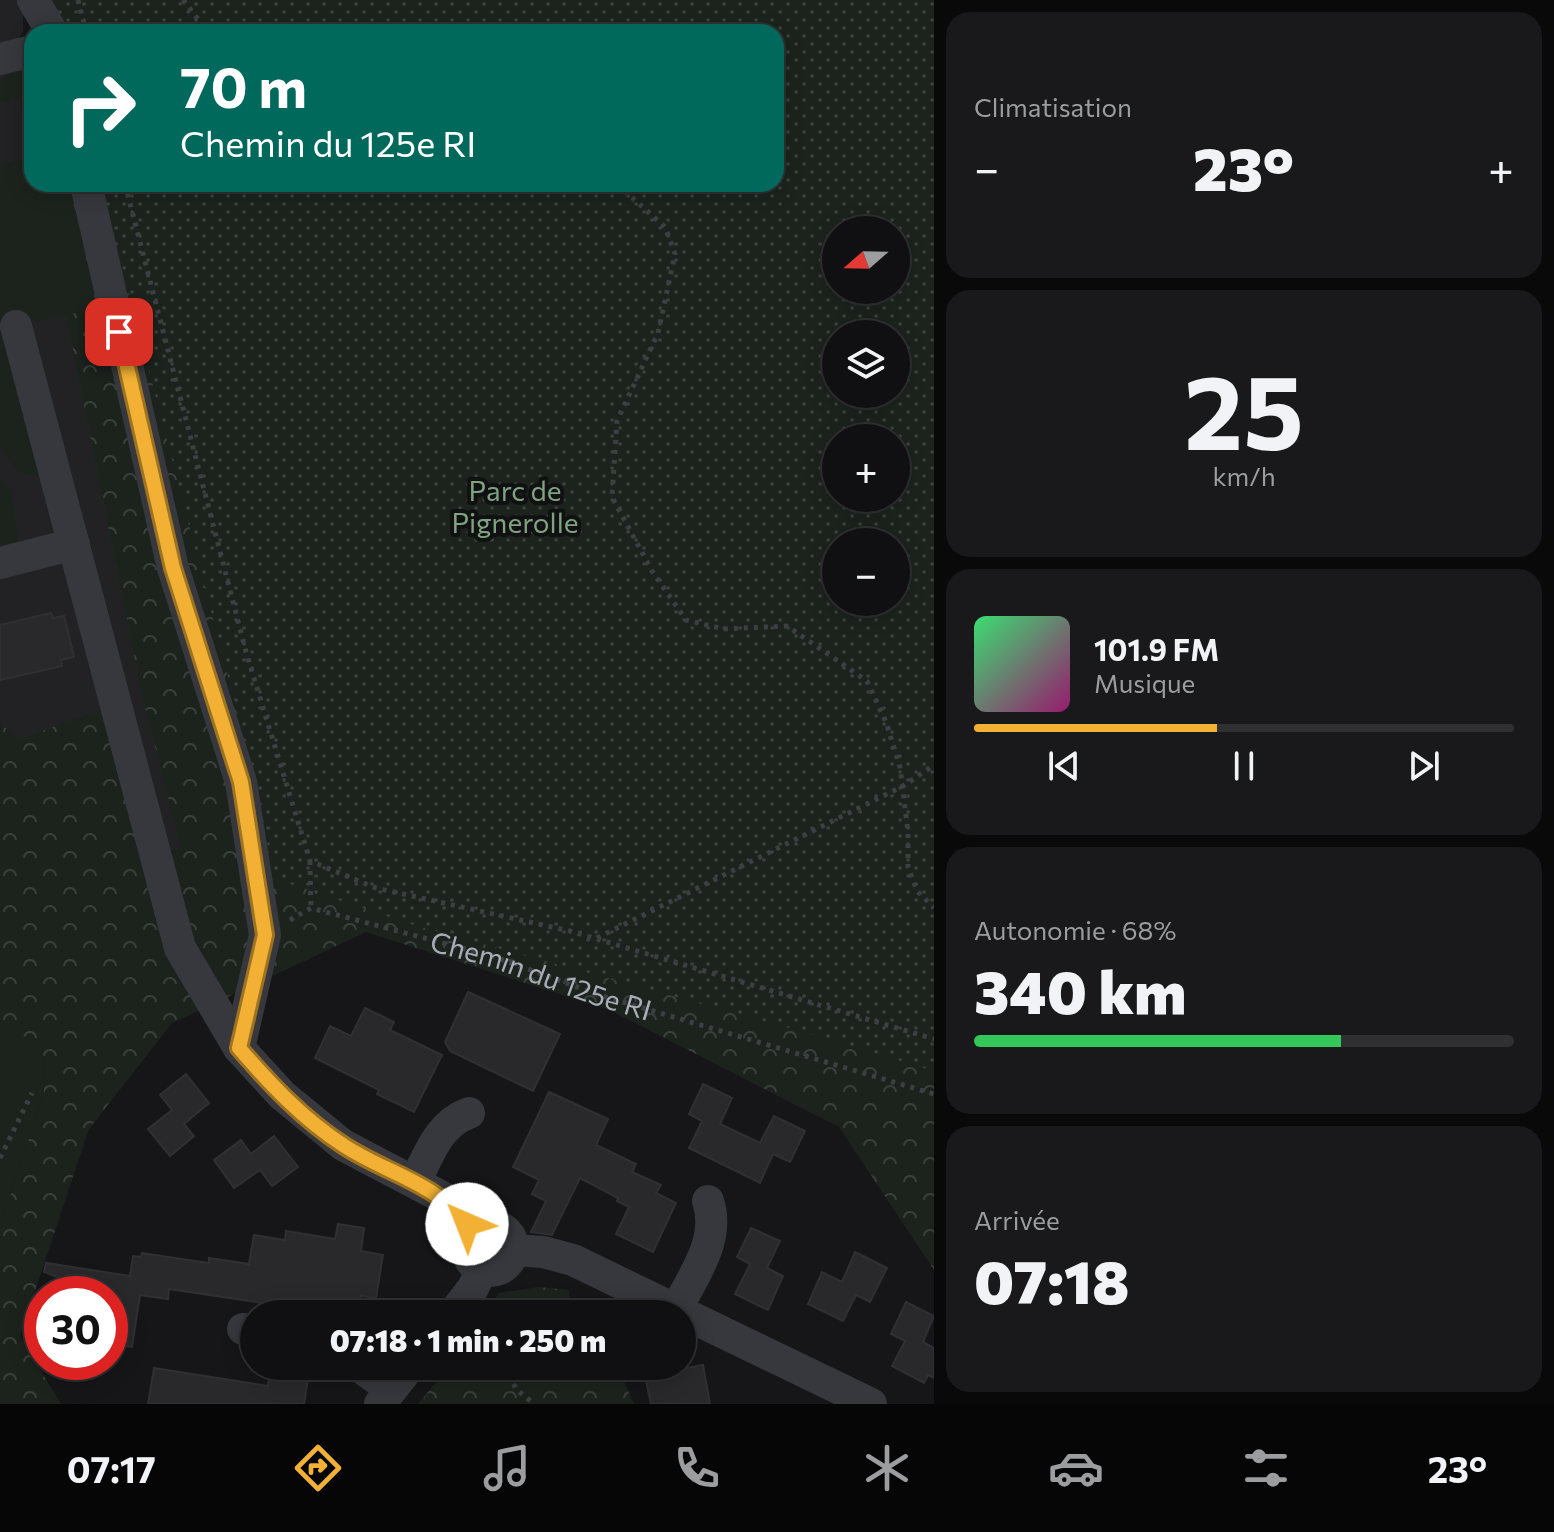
<!DOCTYPE html>
<html lang="fr">
<meta charset="utf-8">
<style>
:root{--surface:#101012;--page:#19191b;--text:#f1f3f6;--muted:#9c9d9f;--line:#303032;--accent:#f2b134}
body{margin:0;font-family:Commissioner,sans-serif;background:var(--page);color:var(--text);height:100vh;display:flex;flex-direction:column;font-size:30px;white-space:nowrap}
*{box-sizing:border-box;margin:0}
p{font-size:26px;color:var(--muted)}
.icon{flex:none;width:44px;height:44px;fill:none;stroke:currentColor;stroke-width:2;stroke-linecap:round;stroke-linejoin:round}
.map{position:relative;flex:1;overflow:hidden}
.panel{display:flex;flex-direction:column;gap:12px;padding:12px;background:#09090a;width:620px}
.panel>*{flex:none}
.guide{position:absolute;left:24px;top:24px;width:760px;height:168px;border-radius:24px;box-shadow:0 4px 20px #0003,0 0 0 2px var(--line);background:#00695c;color:#fff;overflow:hidden}
.needle{width:52px;rotate:250deg}
.controls{position:absolute;left:822px;top:216px;display:grid;gap:16px}
.controls a{display:grid;place-items:center;width:88px;height:88px;border-radius:50%;background:var(--surface);box-shadow:0 4px 20px #0003,0 0 0 2px var(--line);font-size:40px}
.speed{position:absolute;left:24px;top:1276px;display:flex;gap:16px;font-size:40px;font-weight:700;text-align:center}
.speed>*{display:grid;place-content:center;width:104px;height:104px;border-radius:50%;background:var(--surface);box-shadow:0 4px 20px #0003,0 0 0 2px var(--line);line-height:1}
.speed .limit{border:12px solid #d22;background:#fff;color:#111}
.pin{position:absolute;display:grid;place-items:center;width:68px;height:68px;color:#fff;margin:-34px;border-radius:16px;box-shadow:0 4px 12px #0006}
.me{position:absolute;width:88px;margin:-44px;rotate:316deg;stroke-linejoin:round;filter:drop-shadow(0 0 6px #0008)}
.turn{display:flex;align-items:center;gap:28px;height:168px;padding:0 24px;font-size:36px}
.turn .icon{width:104px;height:104px;stroke-width:2.5}
.turn b{display:block;font-size:56px;line-height:68px}
.big{font-size:60px;font-weight:800;line-height:1.1}
.panel .tile{flex:1;display:flex;flex-direction:column;justify-content:center;gap:12px;min-width:0;padding:0 28px;border-radius:24px;background:var(--page)}
.panel .dial{align-items:center;gap:0}
.dial b{font-size:104px;line-height:1}
.song{display:flex;align-items:center;gap:24px}
.cover{width:96px;height:96px;border-radius:12px;background:linear-gradient(135deg,hsl(140 70% 55%),hsl(320 70% 35%))}
.played{height:8px;border-radius:4px;background:linear-gradient(90deg,var(--accent) 45%,var(--line) 45%)}
.keys{display:flex;justify-content:space-around;direction:ltr}
.heat{display:flex;justify-content:space-between;align-items:center;font-size:44px;direction:ltr}
.charge{height:12px;border-radius:6px;background:linear-gradient(90deg,#34c759 68%,var(--line) 0)}
.trip{position:absolute;left:240px;top:1300px;width:456px;height:80px;border-radius:40px;background:var(--surface);box-shadow:0 4px 20px #0003,0 0 0 2px var(--line);font-weight:800;line-height:80px;text-align:center}
.tabs{display:flex;height:128px;justify-content:space-around;align-items:center;background:#060607;color:var(--muted)}
.tabs .icon{width:56px;height:56px}
.tabs .selected{color:var(--accent)}
.tabs b{font-size:36px;color:var(--text)}
main{display:flex;flex:1;min-height:0}
.map>svg:first-child{display:block}
.built{fill:#222225}
.grass{fill:#1c231d}
.forest{fill:url(#forest-crowns);fill-rule:evenodd}
.park{fill:url(#park-dots);fill-rule:evenodd}
.building{fill:#29292c;stroke:#303034;stroke-width:2}
.lines{fill:none;stroke-linecap:round;stroke-linejoin:round}
.path{stroke:#3d3f44;stroke-width:5;stroke-dasharray:4 6;stroke-linecap:butt}
.minor{stroke:#37383d;stroke-width:32}
.route-casing{stroke:#9d7322;stroke-width:20}
.route{stroke:#f2b134;stroke-width:14}
.labels{text-anchor:middle;dominant-baseline:central;stroke-width:8;stroke-linejoin:round;paint-order:stroke}
.park-label{font-size:28px;fill:#7fa381;stroke:#111113}
.street-label{font-size:28px;fill:#a8adb8;stroke:#111113}
</style>
<main>
<div class="map">
<svg width="934" height="1404" viewBox="0 0 934 1404">
<defs>
<pattern id="forest-crowns" width="20" height="18" patternUnits="userSpaceOnUse" patternTransform="scale(2)"><rect width="20" height="18" fill="#1c231d"/><path d="M2 6a3 3 0 1 1 6 0M12 15a3 3 0 1 1 6 0" fill="none" stroke="#3a403c"/></pattern>
<pattern id="park-dots" width="8" height="8" patternUnits="userSpaceOnUse" patternTransform="scale(2)"><rect width="8" height="8" fill="#1c231d"/><path d="M2 2h.1M6 6h.1" fill="none" stroke="#3a403c" stroke-width="1.8" stroke-linecap="round"/></pattern>
</defs>
<rect width="100%" height="100%" fill="#161618"/>
<path class="built" d="M0,0H18L23,12V31L18,40L13,70H32V184H69L239,861L0,860Z"/>
<g class="grass">
<path d="M23,68L32,70V147L18,98L0,103V80L13,70Z"/>
<path d="M32,156V184H69L98,309L25,324L42,476C16,476 13,468 0,447V165Z"/>
<path d="M0,483L12,489L18,542L0,546Z"/>
<path d="M0,1021L43,1047L44,1093L0,1227Z"/>
</g>
<g class="forest">
<path d="M48,0H896L934,43V1270L839,1127L610,1010L366,932L172,1023L89,1129L20,1336L61,1404H0V1227L44,1093L43,1048L0,1021V724L20,739L103,709L141,858L181,848L142,695L66,315L97,309L69,184H776V32H50ZM836,230H896V290H836ZM836,334H896V394H836ZM836,438H896V498H836ZM836,542H896V602H836Z"/>
<path d="M539,1287L569,1290L571,1314H485L499,1293Z"/>
<path d="M450,1366H617L634,1404H418Z"/>
</g>
<path class="park" d="M53,0H934V1071L807,1033L411,924L273,878L261,805L101,184H776V32H62ZM836,230H896V290H836ZM836,334H896V394H836ZM836,438H896V498H836ZM836,542H896V602H836Z"/>
<g class="building">
<path d="M51,613L53,618L64,616L74,657L61,660L62,666L0,680V625Z"/>
<path d="M468,992L560,1034L533,1091L450,1051L445,1042Z"/>
<path d="M365,1008L394,1022L390,1030L442,1055L414,1112L377,1094L379,1090L315,1058L330,1026L351,1036Z"/>
<path d="M186,1074L209,1103L184,1124L194,1136L170,1156L148,1129L172,1110L160,1095Z"/>
<path d="M703,1084L732,1098L720,1124L760,1143L774,1116L805,1131L790,1162L773,1154L760,1183L689,1148L702,1121L689,1114Z"/>
<path d="M549,1092L608,1119L596,1145L636,1164L632,1172L661,1185L656,1193L676,1203L653,1252L616,1234L629,1207L617,1201L618,1198L580,1178L552,1235L531,1232L546,1201L532,1194L539,1180L513,1167Z"/>
<path d="M274,1136L298,1167L272,1186L260,1170L234,1188L214,1160L241,1140L251,1154Z"/>
<path d="M338,1224L364,1228L361,1251L383,1255L376,1298L361,1296L359,1314H335L169,1289L168,1299L140,1295L132,1347L110,1344V1294H101L44,1272L46,1263L130,1276L133,1256L141,1257L142,1253L209,1263V1258L249,1264L254,1235L285,1240L286,1231L335,1239Z"/>
<path d="M751,1228L780,1241L767,1268L783,1276L768,1310L735,1294L750,1264L737,1257Z"/>
<path d="M855,1252L887,1268L870,1302L856,1295L843,1321L808,1304L822,1272L842,1282Z"/>
<path d="M906,1302L934,1316L923,1342L934,1348V1378L928,1375L924,1383L892,1366L905,1341L891,1334Z"/>
<path d="M703,1365L710,1404H651L645,1376Z"/>
<path d="M154,1368L268,1386L270,1373L308,1379L304,1404H148Z"/>
</g>
<g class="lines">
<g class="path">
<path d="M78,0L86,32"/>
<path d="M183,0L208,32"/>
<path d="M125,184L246,652L310,861L376,888L570,931L934,1039"/>
<path d="M617,184L665,227L675,254L658,333L617,421L612,497L652,571L686,620L724,629L787,626L867,681L886,722L900,767L908,832V867L917,891L934,908"/>
<path d="M310,861L311,908"/>
<path id="s1" d="M290,920L311,908L492,956L599,995L934,1094"/>
<path d="M597,938L903,786L934,765"/>
<path d="M0,1158L32,1093"/>
<path d="M505,1366L516,1389L534,1404"/>
</g>
<g class="minor">
<path d="M33,0L52,32"/>
<path d="M0,59L32,51"/>
<path d="M86,184L173,568L241,782L265,935L239,1048"/>
<path d="M16,326L180,948L239,1048L282,1095L343,1145L442,1197L473,1233"/>
<path d="M0,563L74,544"/>
<path d="M415,1182C429,1155 438,1124 469,1113"/>
<circle cx="490" cy="1248" r="23"/>
<path d="M513,1250L543,1252L573,1260L871,1404"/>
<path d="M676,1310C693,1276 721,1240 708,1201"/>
<path d="M453,1314L473,1288L482,1269"/>
<path d="M243,1329L254,1331"/>
<path d="M359,1366L391,1389"/>
<path d="M380,1404L410,1366"/>
</g>
</g>
<g class="lines">
<defs>
<path id="route" d="M119,332L173,568L241,782L265,935L239,1048C270,1084 303,1119 343,1145C387,1174 433,1181 467,1224"/>
</defs>
<use href="#route" class="route-casing"/>
<use href="#route" class="route"/>
</g>
<g class="labels">
<g class="park-label">
<text x="515" y="490">Parc de<tspan x="515" dy="32">Pignerolle</tspan></text>
</g>
<g class="street-label">
<text stroke="none"><textPath href="#s1" startOffset="264">Chemin du 125e RI</textPath></text>
</g>
</g>
</svg>
<div class="controls">
<a><svg class="needle" viewBox="-14 -14 28 28"><path d="M0-13l5 13h-10z" fill="#e53935"/><path d="M0 13l5-13h-10z" fill="#9c9d9f"/></svg></a>
<a><svg class="icon" aria-label="layers" viewBox="0 0 24 24"><path d="M12 4l9 5-9 5-9-5zM3 14l9 5 9-5"/></svg></a>
<a>+</a>
<a>−</a>
</div>
<div class="speed"><div class="limit">30</div></div>
<div class="pin" style="left:119px;top:332px;background:#d93025"><svg class="icon" aria-label="arrive" viewBox="0 0 24 24"><path d="M6 21V4h12l-3 4 3 4H6"/></svg></div>
<svg class="me" style="left:467px;top:1224px" viewBox="-20 -20 40 40"><circle r="19" fill="#fff"/><path d="M0-13L10 11 0 6-10 11z" fill="#f2b134"/></svg>
<div class="trip">07:18 · 1 min · 250 m</div>
<div class="guide">
<div class="turn"><svg class="icon" aria-label="right" viewBox="0 0 24 24"><path d="M7 20v-9h11M14 6l5 5-5 5"/></svg><div><b>70 m</b>Chemin du 125e RI</div></div>
</div>
</div>
<section class="panel">
<div class="tile"><p>Climatisation</p>
<div class="heat"><a>−</a><b class="big">23°</b><a>+</a></div>
</div>
<div class="tile dial"><b>25</b><p>km/h</p></div>
<div class="tile">
<div class="song"><i class="cover"></i><div><b>101.9 FM</b><p>Musique</p></div></div>
<div class="played"></div>
<div class="keys"><svg class="icon" aria-label="previous" viewBox="0 0 24 24"><path d="M18 5L8 12l10 7zM5 5v14"/></svg><svg class="icon" aria-label="pause" viewBox="0 0 24 24"><path d="M8 5v14M16 5v14"/></svg><svg class="icon" aria-label="next" viewBox="0 0 24 24"><path d="M6 5l10 7-10 7zM19 5v14"/></svg></div>
</div>
<div class="tile"><p>Autonomie · 68%</p><b class="big">340 km</b><div class="charge"></div></div>
<div class="tile"><p>Arrivée</p><b class="big">07:18</b></div>
</section>
</main>
<nav class="tabs">
<b>07:17</b>
<svg class="icon selected" aria-label="directions" viewBox="0 0 24 24"><path d="M12 3l9 9-9 9-9-9zM9 14v-3h6M13 9l2 2-2 2"/></svg>
<svg class="icon" aria-label="music" viewBox="0 0 24 24"><path d="M9 18V5l10-2v13"/><circle cx="6" cy="18" r="3"/><circle cx="16" cy="16" r="3"/></svg>
<svg class="icon" aria-label="phone" viewBox="0 0 24 24"><path d="M5 4h4l2 5-3 2q2 4 5 5l2-3 5 2v4C11 20 4 13 5 4z"/></svg>
<svg class="icon" aria-label="climate" viewBox="0 0 24 24"><path d="M12 3v18M4 7l16 10M4 17L20 7"/></svg>
<svg class="icon" aria-label="car" viewBox="0 0 24 24"><path d="M5 17H2v-5l4-1 3-4h7l3 4 3 1v5h-3M9 17h6M6 11h13"/><circle cx="7" cy="17" r="2"/><circle cx="17" cy="17" r="2"/></svg>
<svg class="icon" aria-label="filters" viewBox="0 0 24 24"><path d="M4 7h16M4 17h16"/><circle cx="9" cy="7" r="2"/><circle cx="15" cy="17" r="2"/></svg>
<b>23°</b>
</nav>
